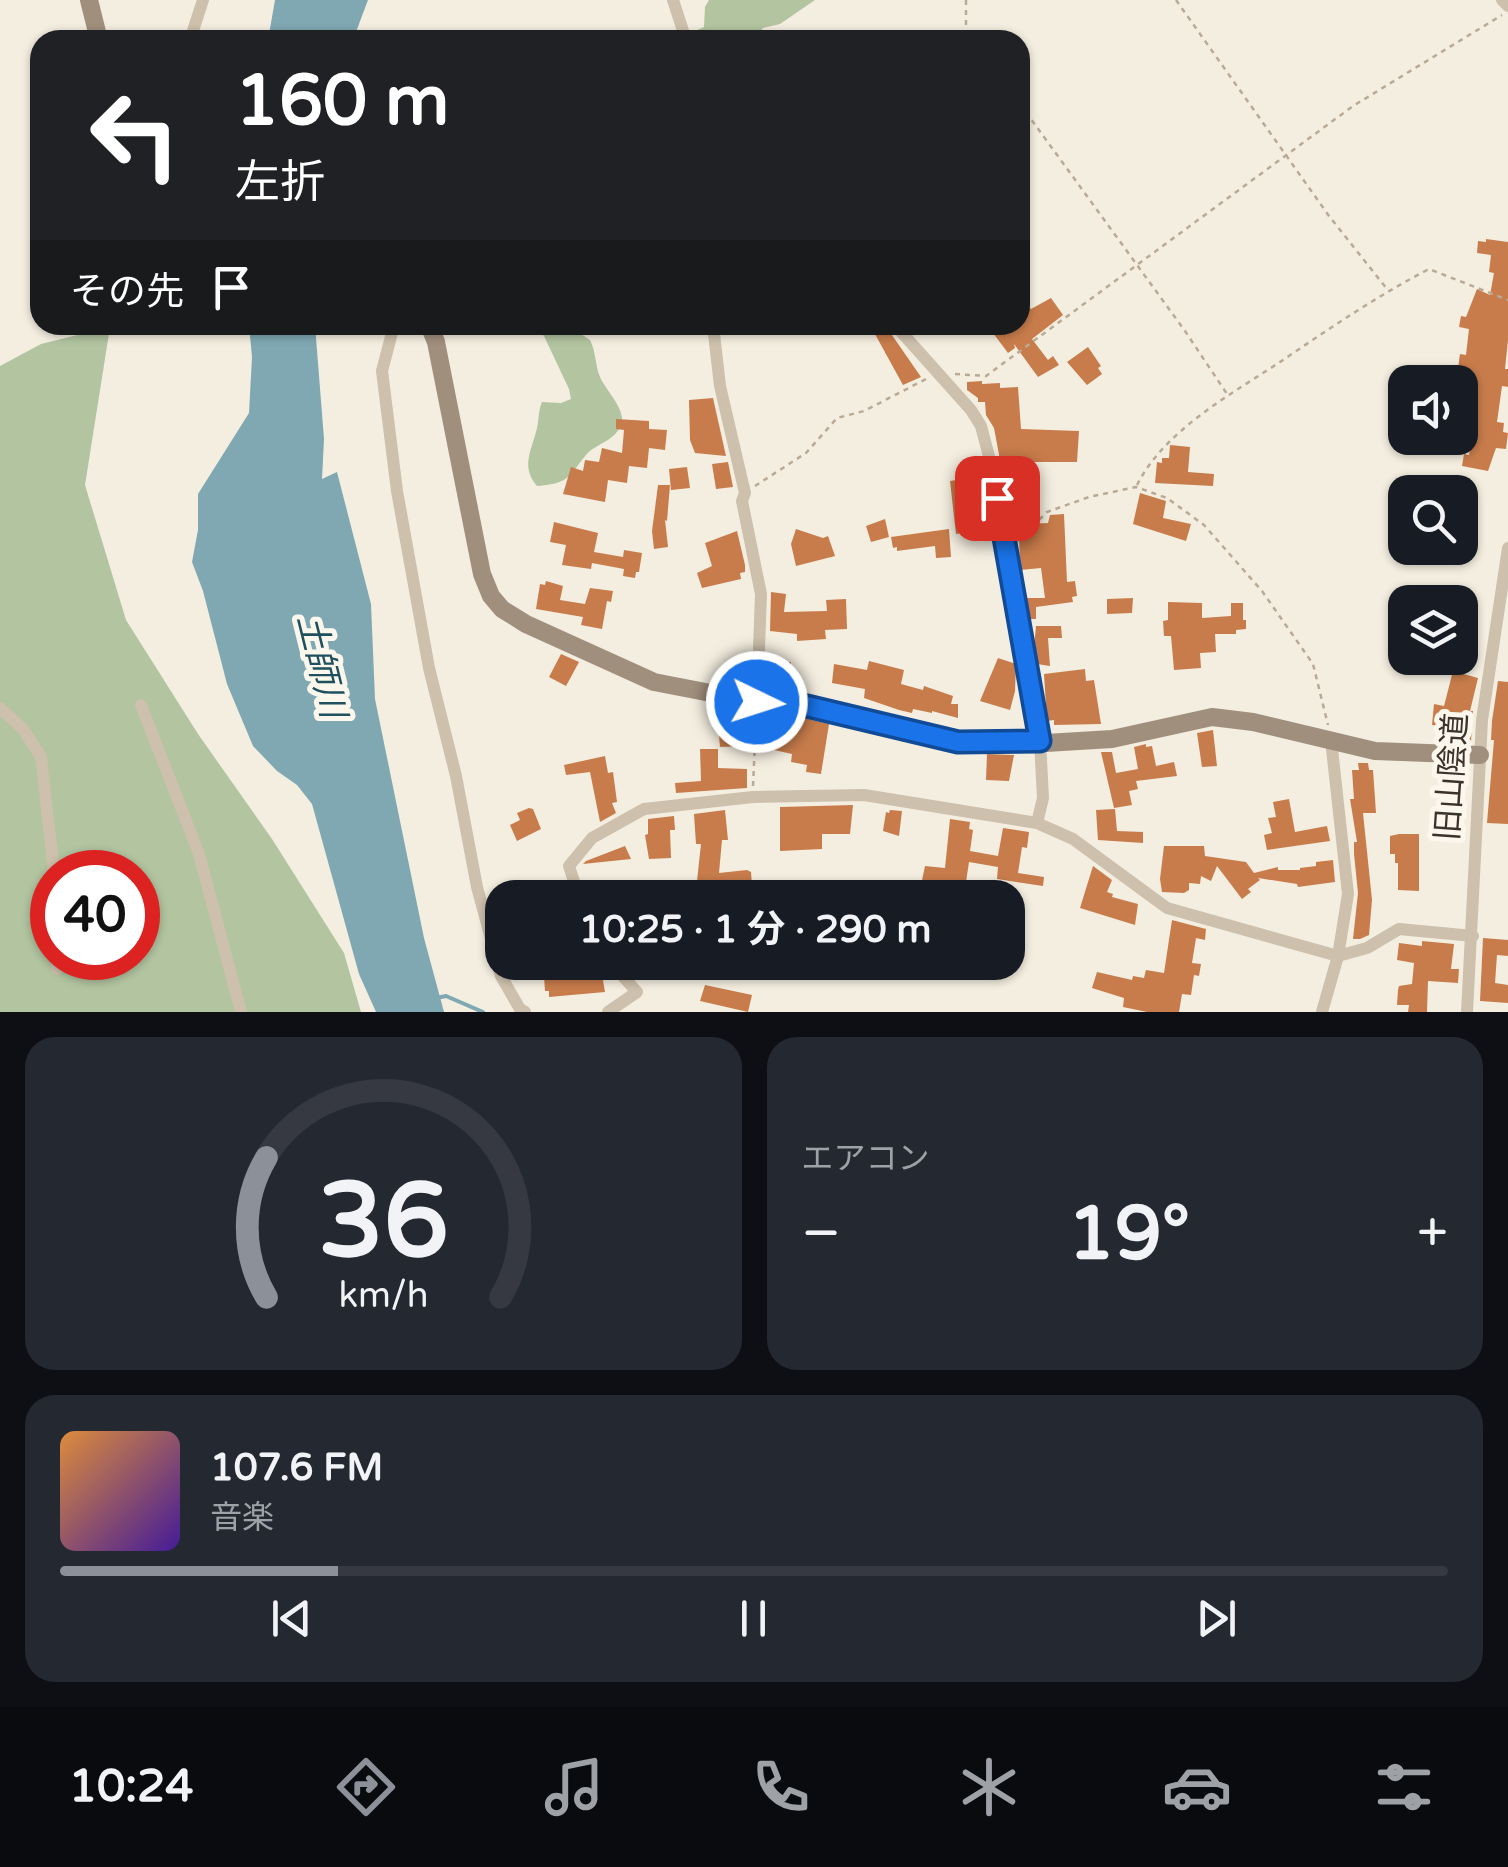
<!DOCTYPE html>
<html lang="ja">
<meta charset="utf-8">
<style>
:root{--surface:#171b24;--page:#242831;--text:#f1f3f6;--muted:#9ea1a6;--line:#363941;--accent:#8c9099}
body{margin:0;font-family:"Varela Round","Noto Sans JP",sans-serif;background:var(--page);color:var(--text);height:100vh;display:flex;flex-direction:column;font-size:38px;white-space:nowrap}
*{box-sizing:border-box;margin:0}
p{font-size:32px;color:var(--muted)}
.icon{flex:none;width:55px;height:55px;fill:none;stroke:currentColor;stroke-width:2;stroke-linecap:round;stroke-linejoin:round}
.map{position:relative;height:1012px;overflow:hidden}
.details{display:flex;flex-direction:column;gap:25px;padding:25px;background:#0d0f14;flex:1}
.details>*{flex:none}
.top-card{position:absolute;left:30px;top:30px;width:1000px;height:305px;border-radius:30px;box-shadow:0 2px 8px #0004;background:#202124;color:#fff;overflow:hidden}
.fabs{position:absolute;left:1388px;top:365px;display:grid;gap:20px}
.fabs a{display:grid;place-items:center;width:90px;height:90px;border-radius:20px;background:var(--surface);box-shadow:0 2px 8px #0004;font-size:50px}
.speed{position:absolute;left:30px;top:850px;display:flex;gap:20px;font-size:50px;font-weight:700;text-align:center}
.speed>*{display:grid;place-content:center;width:130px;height:130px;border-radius:50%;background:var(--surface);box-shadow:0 2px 8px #0004;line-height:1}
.speed .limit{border:15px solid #d22;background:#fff;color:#111}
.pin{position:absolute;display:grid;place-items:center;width:85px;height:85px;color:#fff;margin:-42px;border-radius:20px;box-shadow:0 5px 15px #0006}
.me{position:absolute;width:110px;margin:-55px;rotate:94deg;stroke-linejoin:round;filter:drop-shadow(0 0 8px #0008)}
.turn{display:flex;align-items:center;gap:35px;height:210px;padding:0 40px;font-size:45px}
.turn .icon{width:130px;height:130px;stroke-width:2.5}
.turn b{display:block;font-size:70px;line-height:85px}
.then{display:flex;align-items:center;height:95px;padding:0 40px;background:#0003;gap:20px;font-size:38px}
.big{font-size:75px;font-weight:700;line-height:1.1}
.details .widget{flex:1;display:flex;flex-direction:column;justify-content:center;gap:15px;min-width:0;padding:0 35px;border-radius:30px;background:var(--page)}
.details .dial{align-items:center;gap:0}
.dial svg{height:260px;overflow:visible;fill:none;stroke:var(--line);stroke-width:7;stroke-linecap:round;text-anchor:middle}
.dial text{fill:var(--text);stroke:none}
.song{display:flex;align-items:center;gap:30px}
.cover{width:120px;height:120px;border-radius:15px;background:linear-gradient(135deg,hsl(30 70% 55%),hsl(260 70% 35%))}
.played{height:10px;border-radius:5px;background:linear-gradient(90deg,var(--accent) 20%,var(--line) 20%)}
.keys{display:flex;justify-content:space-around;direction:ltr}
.heat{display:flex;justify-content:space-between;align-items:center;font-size:55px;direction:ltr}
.details .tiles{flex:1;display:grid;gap:25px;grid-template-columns:1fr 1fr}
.widget:last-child{grid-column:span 2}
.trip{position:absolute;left:485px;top:880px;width:540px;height:100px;border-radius:30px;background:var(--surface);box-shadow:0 2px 8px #0004;font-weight:700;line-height:100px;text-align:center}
.tabs{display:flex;height:160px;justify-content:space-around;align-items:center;background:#090b0e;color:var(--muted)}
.tabs .icon{width:70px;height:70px}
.tabs .on{color:var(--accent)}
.tabs b{font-size:45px;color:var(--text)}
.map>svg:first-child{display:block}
.green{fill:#b2c4a0;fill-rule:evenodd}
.water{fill:#7fa8b2}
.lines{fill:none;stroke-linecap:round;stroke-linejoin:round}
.stream{stroke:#7fa8b2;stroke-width:4}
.building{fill:#c87c4b}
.path{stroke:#b9aa96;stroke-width:2.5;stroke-dasharray:5 5;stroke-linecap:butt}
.street{stroke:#cdc0ac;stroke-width:12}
.secondary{stroke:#a18f7d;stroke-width:18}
.route-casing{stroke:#114b97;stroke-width:25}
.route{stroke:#1a73e8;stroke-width:18}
.labels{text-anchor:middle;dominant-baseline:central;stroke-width:10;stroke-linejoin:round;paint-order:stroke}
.street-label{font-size:32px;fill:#3a322b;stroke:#fbf7ed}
.water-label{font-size:35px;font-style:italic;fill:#1f505d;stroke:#fbf7ed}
</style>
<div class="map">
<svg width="1508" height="1012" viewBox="0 0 1508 1012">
<rect width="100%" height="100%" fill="#f4eee0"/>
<g class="green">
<path d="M709,0H815L780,24L763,28L755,40H675L704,27L705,7Z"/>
<path d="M534,325H567L590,340C596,351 595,365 600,377C606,391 627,410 621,425C614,442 596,443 586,455C567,478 570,483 537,486C520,466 532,450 537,428C539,419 538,412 542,402L561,403L571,399L569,389L544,336Z"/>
<path d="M110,327L85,485L126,620L198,734L272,839L344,953L361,1012H0V366L41,344ZM52,872H138V958H52Z"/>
</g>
<g class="water">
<path d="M275,0H368L353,40H268Z"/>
<path d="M249,325H315L324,439L322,479L337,472L371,604L375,699L424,938L444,1012H376L359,974L312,804L297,785L277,771L253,746L227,684L203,591L192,562L198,530V494L249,413L252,357Z"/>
</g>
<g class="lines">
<path class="stream" d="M436,998L446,996L483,1012"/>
</g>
<g class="building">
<path d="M1486,239L1508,242V340L1505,369H1508V387L1502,386L1497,422L1504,423L1503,432L1508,433L1506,449L1496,448L1488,471L1462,466L1464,454L1469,455L1476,405L1471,404L1474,388L1456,382L1460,354L1466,355L1469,329L1459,327L1461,316L1466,317L1477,289L1490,295L1494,273L1489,272L1491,255L1477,253L1478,241L1486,242Z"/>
<path d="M1020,294L1031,309L1051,298L1063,315L1032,339L1048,360L1053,356L1059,365L1038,377L1014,344L1015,348L1008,353L987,325H1020Z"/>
<path d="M870,325H885L921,377L903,385Z"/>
<path d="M1088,347L1101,366L1098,368L1102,374L1087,385L1067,362Z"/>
<path d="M982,381V384L1000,383V388L1018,387L1021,429L1079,431L1077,462H1017V478H1022L1028,524L1048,523L1050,515L1064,514L1067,582L1075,581L1077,596L1072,597L1073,602L1036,607V619H1028L1025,598H1045L1041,568L1020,570L1019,533L1014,534L994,428L986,415L985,402H978V398L967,390V382Z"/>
<path d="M713,398L726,456L695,453L690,440L689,400Z"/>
<path d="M616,419L649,421V429L667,430L665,450L649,448L647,468L629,466L627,483L608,480L605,502L563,494L571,467L583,471L585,460L599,462L602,448L622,453L624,430L616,429Z"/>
<path d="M1170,445L1190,447L1188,472L1214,474L1213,486L1155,483L1157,462L1162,463V458H1169Z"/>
<path d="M980,461L989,510L985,511L988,529L956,534L950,481L968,478L967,462Z"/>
<path d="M728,462L733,487L716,489L712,464Z"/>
<path d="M687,467L690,488L671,490L669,469Z"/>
<path d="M658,485H670L667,521L665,520L668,547L654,549L652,531Z"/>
<path d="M1140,493L1166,501L1163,518L1191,524L1186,541L1133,524Z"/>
<path d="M885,519L889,537L871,542L866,526Z"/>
<path d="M554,522L598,533L594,552L623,557L624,550L642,553L639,572H636L635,578L623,576L624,569L592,563L591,569L562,565L566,545L550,542Z"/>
<path d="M796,529L823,538L828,536L835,556L796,566L791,544Z"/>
<path d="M949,529L951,557L936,558L935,546L897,551V547L893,548L891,537Z"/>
<path d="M737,531L745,565V572L740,573L741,579L702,588L697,573L712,566L705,543Z"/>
<path d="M546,581L563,586L560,600L585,604L590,588L613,591L611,602L607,601L602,629L581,625L583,617L536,609L540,584L545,585Z"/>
<path d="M771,592L786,594L784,612L827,611L826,600L846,599L847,629L825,630L826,639L797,641V634L770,631Z"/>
<path d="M1133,598L1132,613L1107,614V599Z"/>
<path d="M1168,602L1202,603V618L1231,616V603H1243V620H1246V629L1236,630V634H1215L1216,652L1200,653L1201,668L1174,670L1171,636H1164L1163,621L1168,620Z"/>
<path d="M1036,626H1061L1062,638H1048L1050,666L1037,664L1034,648Z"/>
<path d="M561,654L579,662L566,686L549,677Z"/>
<path d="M998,658L1016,664L1015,691L1010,710L980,701Z"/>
<path d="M869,661L904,670L901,684L923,690L924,686L953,696L951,704H958V718L932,711V713L913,709L912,713L899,710L864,698L865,689L832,683L834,664L867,670Z"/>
<rect x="768" y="662" width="23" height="17"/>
<path d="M1085,669L1086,681L1094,680L1101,724L1054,725V720L1047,721L1044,674Z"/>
<path d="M1453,671L1478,678L1470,711H1473L1471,742L1453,741L1454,728L1432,725L1434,704L1444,706Z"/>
<path d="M1498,681L1508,682V824L1487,823L1494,740H1491L1492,721Z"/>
<path d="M732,710L747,713V746L720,747L719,736H730Z"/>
<path d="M795,716L829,724L821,774L806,772L807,765L791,762L792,754L761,747L765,719L794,724Z"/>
<path d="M1213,730L1217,766L1202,767L1197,733Z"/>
<path d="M1146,744V747L1152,746L1156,766L1174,762L1177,776L1136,781L1138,789L1129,791L1132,805L1114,808L1101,752H1112L1116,773L1138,769L1134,747Z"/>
<path d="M700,749H718V768L747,769V788L676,793L675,783L701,781Z"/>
<path d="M987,754L1014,755L1009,781L986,780Z"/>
<path d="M605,756L608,773L613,772L617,802L612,803L616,813L600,822L590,772L566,775L564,765Z"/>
<path d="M1358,763H1368L1369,770H1373L1376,813H1363L1372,900L1369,935L1360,939H1353L1358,893L1354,854V842H1357L1350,799H1354L1352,770H1359Z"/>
<path d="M1289,799L1295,832L1327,826L1330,841L1267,850L1264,835L1272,833L1268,818L1276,817L1273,802Z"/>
<path d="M853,805L850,834H822V849L780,851V807Z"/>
<path d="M529,808L533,809L541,829L517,841L510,825L520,820L517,813Z"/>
<path d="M1115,809L1117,831L1143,832V843L1098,840L1096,810Z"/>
<path d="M725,810L728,840H722L719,873L747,870L751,872L752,885L818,880L819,897L701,898V890L677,891V898H656V881H697L701,844H696L694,814Z"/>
<path d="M890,810L902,811L899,836L883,831L886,812L889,813Z"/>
<path d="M674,816L675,830H670L671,858L649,859L645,835L648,834V819Z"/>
<path d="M950,819L970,822L969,829L973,830L970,851L998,856L1003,828L1029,832L1027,848L1022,847L1018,873L1044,877L1043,886L997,879L998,867L969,862L966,882L949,880L947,893L920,890L925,866L945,868Z"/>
<path d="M1399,834H1419V891L1398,890V863H1395V854H1390V836Z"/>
<path d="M625,846L631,859L583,864L586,861Z"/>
<path d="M1164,846H1204L1205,856L1246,862L1254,873L1278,867V870H1300V868L1316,866V862L1333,860L1335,882L1298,887L1297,884L1258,878L1260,880L1248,889L1251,892L1242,899L1217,866L1211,881L1201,876L1200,884L1189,883V890L1184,893L1162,892L1160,879Z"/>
<path d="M1093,866L1112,880L1107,892L1113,894L1112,897L1138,904L1135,925L1080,908Z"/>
<path d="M1172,920L1206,929L1205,940L1196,938L1192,963L1201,964L1199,976L1194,975L1191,995L1182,994L1179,1012H1147L1123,1007L1124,998L1092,988L1097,972L1132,980L1133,976L1144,978L1146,970L1164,973Z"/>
<path d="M1483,938L1508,940V956L1497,955L1495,983L1508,985V1003L1480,1001Z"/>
<path d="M1422,941L1454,944L1451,969H1459L1458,983L1428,981L1427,1012H1408L1409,1005H1397L1398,990L1399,986L1412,984L1414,963L1397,960L1399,943L1422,946Z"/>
<path d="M543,962L600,963L605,992L549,997V991H545Z"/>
<path d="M705,985L752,995L748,1012L700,1001Z"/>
</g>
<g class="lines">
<g class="path">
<path d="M966,0V34L971,40"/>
<path d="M1176,0L1329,216L1387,289"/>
<path d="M952,40L965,35"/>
<path d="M1020,104L1185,331L1227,394"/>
<path d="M955,374L986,376L1353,106L1502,15"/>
<path d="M1137,485C1166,428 1234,393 1286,358C1333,326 1379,295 1429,269L1508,300"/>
<path d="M755,486L806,453L837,418L864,411L928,378"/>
<path d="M1018,541L1047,512L1089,497L1136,487L1167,498L1204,525L1262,591L1313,664L1328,725"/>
<path d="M753,786L756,719"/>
</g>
<g class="street">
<path d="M673,0L686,40"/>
<path d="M1502,0L1508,6"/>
<path d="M190,40L203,0"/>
<path d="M394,325L382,371L397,491L429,668L456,776L477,887L501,976L520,1009L525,1012"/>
<path d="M713,325L720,386L745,493L742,501L761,594L757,702"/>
<path d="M895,325L971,410L981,426L991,464L1040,741L1043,798L1037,823"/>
<path d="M141,705L199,854L241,1012"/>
<path d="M0,708L23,729L41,757L54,872"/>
<path d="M582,898L578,894L569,866L592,838L644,809L753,797L864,795L1037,823L1073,839L1167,908L1338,956L1367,948L1399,929L1473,936"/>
<path d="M57,969V958"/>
<path d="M608,1012L637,992L610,962"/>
<path d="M1322,1012L1338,956L1348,894L1331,740"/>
<path d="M1467,1012L1482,720L1508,548"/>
</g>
<g class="secondary">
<path d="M89,0L99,40"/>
<path d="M429,325L436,342L482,574L491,596L502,609L526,624L654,682L757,702H790L959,741L1046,743L1112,739L1212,717L1253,722L1375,751L1480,755"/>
</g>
</g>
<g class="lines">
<defs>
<path id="route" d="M757,702H790L958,742L1040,741L997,498"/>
</defs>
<use href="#route" class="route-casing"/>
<use href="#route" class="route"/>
</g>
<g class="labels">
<g class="street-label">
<text transform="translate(1452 777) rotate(-86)">旧山陰道</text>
</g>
<g class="water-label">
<text transform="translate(321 666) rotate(76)">土師川</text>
</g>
</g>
</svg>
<div class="fabs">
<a><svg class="icon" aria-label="sound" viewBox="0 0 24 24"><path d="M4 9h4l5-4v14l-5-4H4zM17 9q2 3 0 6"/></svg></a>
<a><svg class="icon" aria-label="search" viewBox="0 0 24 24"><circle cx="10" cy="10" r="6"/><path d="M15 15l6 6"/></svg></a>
<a><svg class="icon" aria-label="layers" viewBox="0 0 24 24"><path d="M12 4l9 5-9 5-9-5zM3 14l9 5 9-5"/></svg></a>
</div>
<div class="speed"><div class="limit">40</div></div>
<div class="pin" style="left:997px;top:498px;background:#d93025"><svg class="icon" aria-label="arrive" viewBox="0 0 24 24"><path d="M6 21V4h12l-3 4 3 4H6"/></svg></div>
<svg class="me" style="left:757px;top:702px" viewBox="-20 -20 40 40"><circle r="17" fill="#1a73e8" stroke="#fff" stroke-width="3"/><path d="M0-11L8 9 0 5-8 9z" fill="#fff"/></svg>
<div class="trip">10:25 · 1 分 · 290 m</div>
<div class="top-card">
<div class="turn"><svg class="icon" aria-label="left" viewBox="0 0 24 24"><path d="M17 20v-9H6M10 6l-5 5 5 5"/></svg><div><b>160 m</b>左折</div></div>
<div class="then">その先<svg class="icon" aria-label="arrive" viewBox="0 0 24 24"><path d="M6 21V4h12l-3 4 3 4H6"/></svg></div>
</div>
</div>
<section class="details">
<div class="tiles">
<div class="widget dial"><svg viewBox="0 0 100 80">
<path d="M14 69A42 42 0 1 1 86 69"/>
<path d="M14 69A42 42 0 0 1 14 26" stroke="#8c9099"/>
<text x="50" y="56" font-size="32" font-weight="700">36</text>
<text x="50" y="72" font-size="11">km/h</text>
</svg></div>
<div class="widget"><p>エアコン</p>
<div class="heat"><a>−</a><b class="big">19°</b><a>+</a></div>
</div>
<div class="widget">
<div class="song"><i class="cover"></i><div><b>107.6 FM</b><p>音楽</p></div></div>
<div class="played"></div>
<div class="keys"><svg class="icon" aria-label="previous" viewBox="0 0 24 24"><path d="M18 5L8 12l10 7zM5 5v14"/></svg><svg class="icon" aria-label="pause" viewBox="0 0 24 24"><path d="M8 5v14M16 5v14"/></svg><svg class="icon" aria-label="next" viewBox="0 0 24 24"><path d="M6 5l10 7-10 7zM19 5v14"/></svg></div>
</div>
</div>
</section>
<nav class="tabs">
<b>10:24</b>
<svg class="icon on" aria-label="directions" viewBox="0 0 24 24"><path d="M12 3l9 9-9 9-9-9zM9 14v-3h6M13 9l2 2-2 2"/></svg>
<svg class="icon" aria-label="music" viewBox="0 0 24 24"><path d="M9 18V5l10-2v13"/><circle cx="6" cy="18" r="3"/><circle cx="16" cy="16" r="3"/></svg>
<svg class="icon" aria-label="phone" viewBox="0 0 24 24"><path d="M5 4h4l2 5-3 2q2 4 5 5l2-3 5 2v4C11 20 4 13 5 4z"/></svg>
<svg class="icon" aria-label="climate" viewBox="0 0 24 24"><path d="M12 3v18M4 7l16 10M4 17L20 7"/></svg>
<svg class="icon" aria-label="car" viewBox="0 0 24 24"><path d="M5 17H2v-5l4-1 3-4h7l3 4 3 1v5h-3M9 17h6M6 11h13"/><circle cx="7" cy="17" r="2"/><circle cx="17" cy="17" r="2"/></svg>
<svg class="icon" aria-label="filters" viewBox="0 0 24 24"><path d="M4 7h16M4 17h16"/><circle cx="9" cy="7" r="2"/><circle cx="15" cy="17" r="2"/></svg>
</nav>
